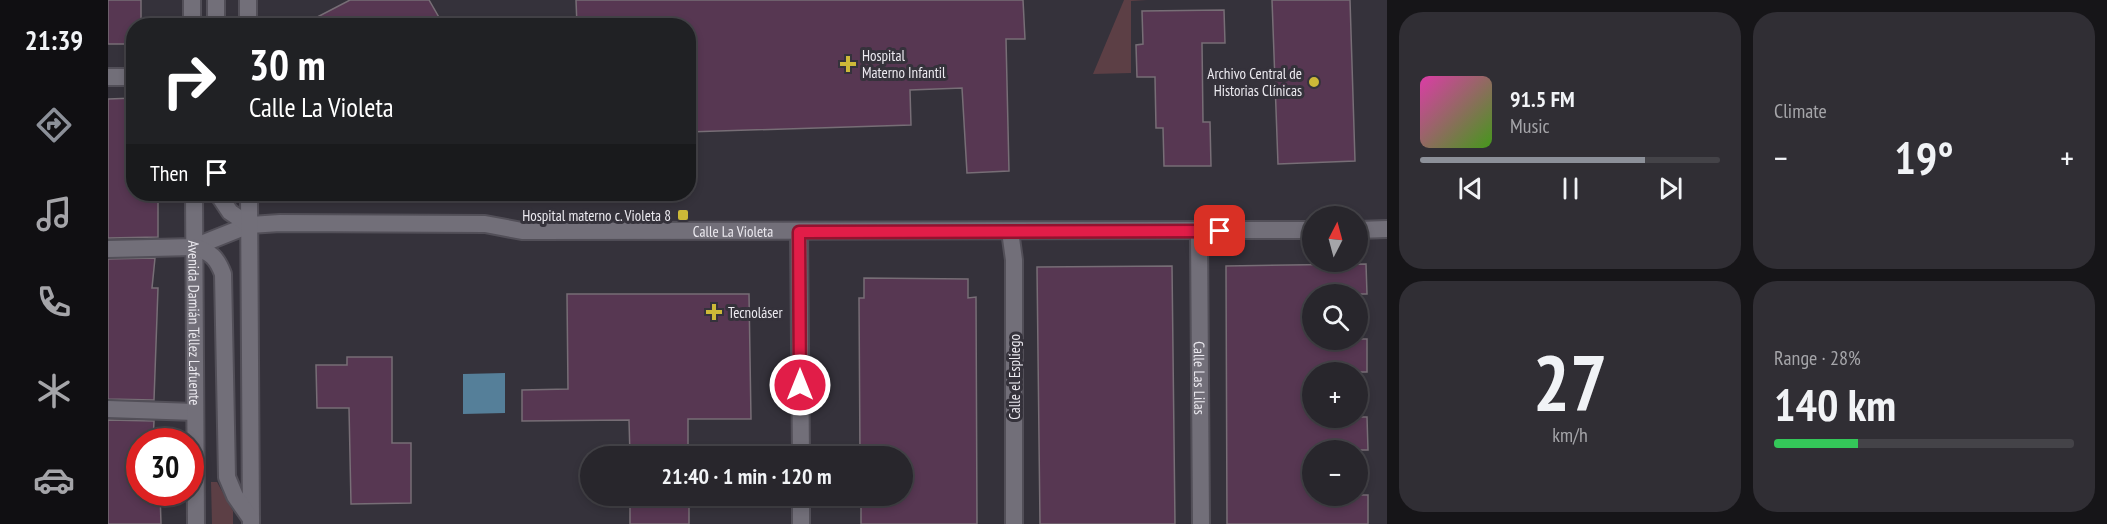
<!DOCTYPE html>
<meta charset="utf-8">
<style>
:root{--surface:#28262c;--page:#302e34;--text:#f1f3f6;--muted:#a5a5a9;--line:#444348;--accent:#8c9099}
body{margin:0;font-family:"PT Sans Narrow",sans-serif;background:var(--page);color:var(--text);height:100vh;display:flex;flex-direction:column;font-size:22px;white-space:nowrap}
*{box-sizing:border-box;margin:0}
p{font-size:20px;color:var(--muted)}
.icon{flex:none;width:33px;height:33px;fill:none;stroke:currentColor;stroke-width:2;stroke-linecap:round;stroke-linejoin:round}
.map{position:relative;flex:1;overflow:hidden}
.side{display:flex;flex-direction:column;gap:12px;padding:12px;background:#161518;width:720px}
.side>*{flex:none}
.hud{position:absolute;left:18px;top:18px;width:570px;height:183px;border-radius:24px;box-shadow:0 3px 9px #0003,0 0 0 2px var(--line);background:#202124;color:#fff;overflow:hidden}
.needle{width:39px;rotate:6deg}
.fabs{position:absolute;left:1194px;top:206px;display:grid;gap:12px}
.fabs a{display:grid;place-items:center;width:66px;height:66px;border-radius:50%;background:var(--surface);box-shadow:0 3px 9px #0003,0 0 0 2px var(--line);font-size:30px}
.speed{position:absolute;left:18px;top:428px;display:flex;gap:12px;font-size:30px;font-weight:700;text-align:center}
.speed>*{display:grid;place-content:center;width:78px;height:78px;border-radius:50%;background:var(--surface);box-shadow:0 3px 9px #0003,0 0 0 2px var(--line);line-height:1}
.speed .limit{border:9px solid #d22;background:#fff;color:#111}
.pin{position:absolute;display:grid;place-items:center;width:51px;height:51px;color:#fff;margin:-26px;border-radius:12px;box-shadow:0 3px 9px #0006}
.me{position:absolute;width:66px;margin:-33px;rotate:0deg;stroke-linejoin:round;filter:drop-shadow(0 0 4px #0008)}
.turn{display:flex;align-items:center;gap:21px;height:126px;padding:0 24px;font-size:27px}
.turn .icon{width:78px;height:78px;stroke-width:2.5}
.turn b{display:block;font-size:42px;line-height:51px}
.then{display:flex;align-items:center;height:57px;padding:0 24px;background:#0003;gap:12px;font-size:22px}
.big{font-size:45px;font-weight:700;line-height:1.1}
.side .widget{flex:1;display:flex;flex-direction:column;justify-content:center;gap:9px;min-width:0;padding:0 21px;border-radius:24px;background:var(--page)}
.side .dial{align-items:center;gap:0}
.dial b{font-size:78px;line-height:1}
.song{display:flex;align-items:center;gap:18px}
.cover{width:72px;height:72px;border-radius:9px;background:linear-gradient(135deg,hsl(320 70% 55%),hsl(100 70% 35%))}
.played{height:6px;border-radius:3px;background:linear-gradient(90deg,var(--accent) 75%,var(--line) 75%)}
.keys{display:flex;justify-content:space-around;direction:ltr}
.heat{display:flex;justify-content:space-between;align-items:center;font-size:33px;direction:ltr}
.charge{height:9px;border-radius:4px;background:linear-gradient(90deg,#34c759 28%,var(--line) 0)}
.side .tiles{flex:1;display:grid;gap:12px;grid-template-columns:repeat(2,1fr)}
.trip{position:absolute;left:472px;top:446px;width:333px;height:60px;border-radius:30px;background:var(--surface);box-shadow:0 3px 9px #0003,0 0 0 2px var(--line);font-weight:700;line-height:60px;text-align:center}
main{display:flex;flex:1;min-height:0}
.dock{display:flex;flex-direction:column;width:108px;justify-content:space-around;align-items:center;background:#100f12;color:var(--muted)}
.dock .icon{width:42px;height:42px}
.dock .active{color:var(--accent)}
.dock b{font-size:27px;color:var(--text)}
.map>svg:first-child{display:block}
.green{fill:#5c3f45}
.water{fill:#557f99}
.building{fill:#573752;stroke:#776e76;stroke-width:1.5}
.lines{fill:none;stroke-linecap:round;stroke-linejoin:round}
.minor-casing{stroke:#524f58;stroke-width:20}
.tertiary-casing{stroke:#524f58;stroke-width:20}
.minor{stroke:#726f79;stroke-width:16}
.tertiary{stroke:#726f79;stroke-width:16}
.route-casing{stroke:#92132f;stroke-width:15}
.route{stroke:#e11d48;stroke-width:10}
.poi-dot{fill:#cdb938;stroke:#35323b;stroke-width:2}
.labels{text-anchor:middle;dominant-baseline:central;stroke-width:6;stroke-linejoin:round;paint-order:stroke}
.poi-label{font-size:15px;fill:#eceaf0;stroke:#35323b;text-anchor:start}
.street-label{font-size:15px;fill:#eceaf0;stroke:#35323b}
</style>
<main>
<nav class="dock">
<b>21:39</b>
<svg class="icon active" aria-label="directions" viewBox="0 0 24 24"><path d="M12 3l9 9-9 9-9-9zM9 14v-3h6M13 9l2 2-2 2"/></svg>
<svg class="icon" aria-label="music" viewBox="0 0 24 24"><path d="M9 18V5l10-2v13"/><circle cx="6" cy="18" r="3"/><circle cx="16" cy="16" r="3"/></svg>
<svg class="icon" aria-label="phone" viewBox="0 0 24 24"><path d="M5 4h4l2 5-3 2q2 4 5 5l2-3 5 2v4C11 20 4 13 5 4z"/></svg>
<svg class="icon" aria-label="climate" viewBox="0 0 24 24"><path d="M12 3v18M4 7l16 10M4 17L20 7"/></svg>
<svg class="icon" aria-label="car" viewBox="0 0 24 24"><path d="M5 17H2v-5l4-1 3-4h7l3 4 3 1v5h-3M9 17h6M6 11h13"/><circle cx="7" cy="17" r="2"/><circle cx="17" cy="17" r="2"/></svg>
</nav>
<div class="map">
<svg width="1279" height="524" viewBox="0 0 1279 524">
<rect width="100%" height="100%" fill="#35323b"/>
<g class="green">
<path d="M1016,0H1039L1023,1V73L985,74Z"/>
<path d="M103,482H109L125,511V524H104Z"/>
</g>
<path class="water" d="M397,373V413L355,414V374Z"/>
<g class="building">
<path d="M0,0H33V26H26V44H0Z"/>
<path d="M242,0H321L336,26H192Z"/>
<path d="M468,0H915L917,39H898L901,171L859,173L854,88L802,90L803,125L580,132V26H469Z"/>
<path d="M1164,0H1242L1247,161L1170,164Z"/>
<path d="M1116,10L1117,43H1094L1095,122H1102L1103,166H1056L1055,128H1048L1047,77H1029L1028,45L1035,44L1034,11Z"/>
<path d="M26,98V194H50V237L0,238V99Z"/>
<path d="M47,258L44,288H50L46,400L0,399V259Z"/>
<path d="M1258,264L1259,294H1204V339H1259V372H1204V417H1259L1260,450H1204V495H1260V524H1119L1118,266Z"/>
<path d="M1064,266L1067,524H932L929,267Z"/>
<path d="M756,278L860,279V298L868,297L869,524H753V495H795V456H752L751,298H756Z"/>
<path d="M459,294H641L643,419H580V456H522L521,420L414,421V390L460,389Z"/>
<path d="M239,357H284V443H303V503L243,504L241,408H209L208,365H239Z"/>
<path d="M0,420L46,421L45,441H32V492H52L53,524H0Z"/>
<rect x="522" y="495" width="59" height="29"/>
</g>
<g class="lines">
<defs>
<g id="minor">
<path d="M0,77H26"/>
<path d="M1250,230L1279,229"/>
<path d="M902,231L906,260V524"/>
<path id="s1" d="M1091,231L1093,524"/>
<path d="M691,232L693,456"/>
<path id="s2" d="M0,249L86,247L141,225L172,223L377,224L414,231L1204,230"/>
<path d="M0,409L87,412"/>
<path d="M693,495V524"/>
</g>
<g id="tertiary">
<path d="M84,0V26"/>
<path d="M108,0V26"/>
<path d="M140,0V26"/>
<path id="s3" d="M86,194L88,524"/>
<path d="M110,194L122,212L141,225"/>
<path d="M141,194L143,524"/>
<path d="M86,247C103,252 109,258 115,274L119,477L127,496L143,519"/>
</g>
</defs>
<use href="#minor" class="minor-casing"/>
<use href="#tertiary" class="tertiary-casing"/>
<use href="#minor" class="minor"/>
<use href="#tertiary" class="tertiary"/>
</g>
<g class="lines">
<defs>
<path id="route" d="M692,385L691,232L1112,231"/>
</defs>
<use href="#route" class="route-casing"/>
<use href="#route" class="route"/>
</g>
<g class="poi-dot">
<path d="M737 55h6v6h6v6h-6v6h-6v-6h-6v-6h6z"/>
<circle cx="1206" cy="82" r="6"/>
<rect x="569" y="209" width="12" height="12" rx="3"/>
<path d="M603 303h6v6h6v6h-6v6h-6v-6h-6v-6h6z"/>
</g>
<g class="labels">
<g class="poi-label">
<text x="754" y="55">Hospital<tspan x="754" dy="17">Materno Infantil</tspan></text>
<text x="1194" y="73" text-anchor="end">Archivo Central de<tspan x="1194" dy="17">Historias Clínicas</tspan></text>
<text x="563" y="215" text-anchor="end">Hospital materno c. Violeta 8</text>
<text x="620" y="312">Tecnoláser</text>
</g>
<g class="street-label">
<text stroke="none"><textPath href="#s2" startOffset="630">Calle La Violeta</textPath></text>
<text stroke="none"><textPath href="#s3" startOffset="129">Avenida Damián Téllez Lafuente</textPath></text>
<text transform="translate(906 377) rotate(-90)">Calle el Espliego</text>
<text stroke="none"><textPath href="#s1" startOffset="147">Calle Las Lilas</textPath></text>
</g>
</g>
</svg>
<div class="fabs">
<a><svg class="needle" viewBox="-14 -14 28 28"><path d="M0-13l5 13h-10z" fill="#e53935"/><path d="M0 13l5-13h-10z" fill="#a5a5a9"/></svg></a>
<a><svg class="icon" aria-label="search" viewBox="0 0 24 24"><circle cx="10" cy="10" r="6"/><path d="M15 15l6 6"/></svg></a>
<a>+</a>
<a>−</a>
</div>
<div class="speed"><div class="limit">30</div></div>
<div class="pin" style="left:1112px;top:231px;background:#d93025"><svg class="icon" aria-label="arrive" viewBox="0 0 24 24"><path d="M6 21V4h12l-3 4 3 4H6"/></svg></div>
<svg class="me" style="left:692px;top:385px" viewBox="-20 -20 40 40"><circle r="17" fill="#e11d48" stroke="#fff" stroke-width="3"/><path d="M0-11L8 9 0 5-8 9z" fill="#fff"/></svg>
<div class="trip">21:40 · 1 min · 120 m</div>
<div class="hud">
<div class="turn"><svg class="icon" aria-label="right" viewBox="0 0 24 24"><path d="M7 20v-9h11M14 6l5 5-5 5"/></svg><div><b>30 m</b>Calle La Violeta</div></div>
<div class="then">Then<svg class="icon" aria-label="arrive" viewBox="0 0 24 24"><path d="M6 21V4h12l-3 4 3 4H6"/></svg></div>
</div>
</div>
<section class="side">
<div class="tiles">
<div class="widget">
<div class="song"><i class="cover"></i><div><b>91.5 FM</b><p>Music</p></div></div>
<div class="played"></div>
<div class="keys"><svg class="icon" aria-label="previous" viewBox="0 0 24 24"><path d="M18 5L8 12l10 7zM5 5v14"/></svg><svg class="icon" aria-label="pause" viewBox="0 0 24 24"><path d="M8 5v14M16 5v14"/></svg><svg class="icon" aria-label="next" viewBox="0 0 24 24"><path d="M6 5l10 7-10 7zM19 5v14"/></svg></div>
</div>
<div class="widget"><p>Climate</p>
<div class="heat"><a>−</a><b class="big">19°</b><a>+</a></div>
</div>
<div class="widget dial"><b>27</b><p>km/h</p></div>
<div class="widget"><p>Range · 28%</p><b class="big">140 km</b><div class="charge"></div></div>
</div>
</section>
</main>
